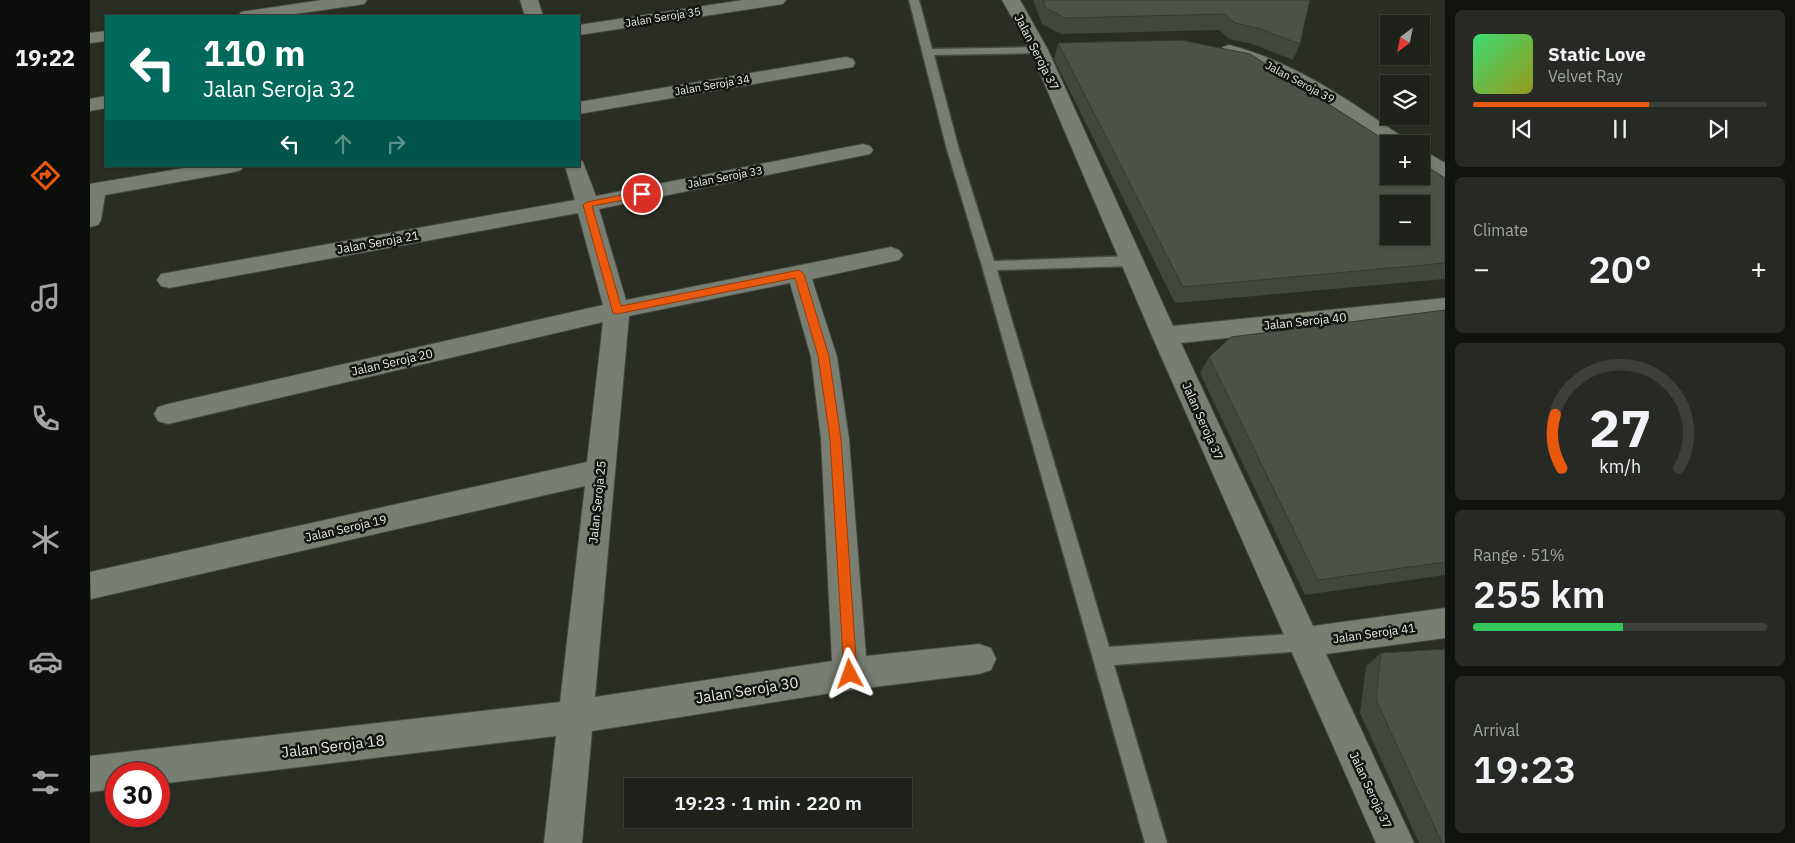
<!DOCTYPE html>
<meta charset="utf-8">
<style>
:root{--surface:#1f221b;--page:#272a24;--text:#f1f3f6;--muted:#a1a4a3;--line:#3c3f3a;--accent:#ea580c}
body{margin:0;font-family:"IBM Plex Sans",sans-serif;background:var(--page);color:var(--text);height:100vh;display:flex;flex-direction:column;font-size:19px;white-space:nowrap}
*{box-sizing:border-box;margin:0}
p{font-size:16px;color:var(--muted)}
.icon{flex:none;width:28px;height:28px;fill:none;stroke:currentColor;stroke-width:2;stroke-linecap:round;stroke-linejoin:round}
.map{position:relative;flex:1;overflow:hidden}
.side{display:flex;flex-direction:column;gap:10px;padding:10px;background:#11130f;width:350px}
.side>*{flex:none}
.guide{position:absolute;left:15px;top:15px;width:475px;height:152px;border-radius:0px;box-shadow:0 1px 4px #0004,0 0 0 1px var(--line);background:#00695c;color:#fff;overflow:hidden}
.needle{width:32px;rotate:212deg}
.buttons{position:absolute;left:1290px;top:15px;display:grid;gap:10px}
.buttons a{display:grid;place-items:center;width:50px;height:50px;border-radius:0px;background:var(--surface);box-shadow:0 1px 4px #0004,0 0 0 1px var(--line);font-size:25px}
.speed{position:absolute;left:15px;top:762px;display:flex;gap:10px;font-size:25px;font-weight:700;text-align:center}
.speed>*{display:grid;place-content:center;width:65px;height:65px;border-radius:50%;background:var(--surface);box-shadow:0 1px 4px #0004,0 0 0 1px var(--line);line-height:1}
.speed .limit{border:8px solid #d22;background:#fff;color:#111}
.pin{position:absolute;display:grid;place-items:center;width:42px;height:42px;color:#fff;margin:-21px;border:2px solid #fff;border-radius:50%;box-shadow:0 1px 5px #0007}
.me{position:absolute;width:55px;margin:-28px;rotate:356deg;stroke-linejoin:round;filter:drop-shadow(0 0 4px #0008)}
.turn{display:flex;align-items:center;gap:18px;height:105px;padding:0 15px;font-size:22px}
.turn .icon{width:65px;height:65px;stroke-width:2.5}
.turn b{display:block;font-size:35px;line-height:42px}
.lanes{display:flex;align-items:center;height:48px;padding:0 15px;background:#0003;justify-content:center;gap:25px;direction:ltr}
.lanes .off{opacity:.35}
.big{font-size:38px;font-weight:600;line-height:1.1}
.side .widget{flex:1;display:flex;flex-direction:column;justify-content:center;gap:8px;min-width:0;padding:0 18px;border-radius:8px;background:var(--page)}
.side .dial{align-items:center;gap:0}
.dial svg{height:130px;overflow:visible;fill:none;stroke:var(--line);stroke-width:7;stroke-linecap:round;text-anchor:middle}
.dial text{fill:var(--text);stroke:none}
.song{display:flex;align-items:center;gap:15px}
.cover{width:60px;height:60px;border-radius:8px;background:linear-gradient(135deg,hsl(140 70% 55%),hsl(60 70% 35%))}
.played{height:5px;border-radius:2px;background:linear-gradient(90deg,var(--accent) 60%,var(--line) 60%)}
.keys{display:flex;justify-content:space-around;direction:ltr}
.heat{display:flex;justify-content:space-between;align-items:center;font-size:28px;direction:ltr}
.charge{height:8px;border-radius:4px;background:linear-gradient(90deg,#34c759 51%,var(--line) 0)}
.trip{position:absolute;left:534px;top:778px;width:288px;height:50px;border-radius:0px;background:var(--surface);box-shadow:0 1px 4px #0004,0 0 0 1px var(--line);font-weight:600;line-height:50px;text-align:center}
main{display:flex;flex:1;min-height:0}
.tabs{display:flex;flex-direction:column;width:90px;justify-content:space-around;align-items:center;background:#0c0e0b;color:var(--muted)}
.tabs .icon{width:35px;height:35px}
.tabs .on{color:var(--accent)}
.tabs b{font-size:22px;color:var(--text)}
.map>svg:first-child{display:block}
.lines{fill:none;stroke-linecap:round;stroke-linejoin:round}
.service-casing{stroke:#454941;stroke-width:3}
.minor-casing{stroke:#454941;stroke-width:2}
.service{fill:#797e73;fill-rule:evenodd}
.minor{fill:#797e73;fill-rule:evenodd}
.wall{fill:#42473e}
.building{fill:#4d5248;stroke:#363932;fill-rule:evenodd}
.route{fill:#ea580c;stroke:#983908}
.labels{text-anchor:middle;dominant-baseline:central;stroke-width:5;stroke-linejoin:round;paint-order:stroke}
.far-street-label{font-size:11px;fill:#e7eae4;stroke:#131511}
.street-label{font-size:12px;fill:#e7eae4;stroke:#131511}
.near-street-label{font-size:15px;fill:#e7eae4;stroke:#131511}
</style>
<main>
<nav class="tabs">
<b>19:22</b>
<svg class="icon on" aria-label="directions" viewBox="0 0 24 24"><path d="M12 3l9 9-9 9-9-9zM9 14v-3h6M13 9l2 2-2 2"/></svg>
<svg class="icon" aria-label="music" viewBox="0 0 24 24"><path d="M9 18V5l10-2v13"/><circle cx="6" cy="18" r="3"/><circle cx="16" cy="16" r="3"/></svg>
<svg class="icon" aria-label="phone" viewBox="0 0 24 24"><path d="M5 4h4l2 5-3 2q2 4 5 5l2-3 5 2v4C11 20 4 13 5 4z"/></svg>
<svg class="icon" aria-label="climate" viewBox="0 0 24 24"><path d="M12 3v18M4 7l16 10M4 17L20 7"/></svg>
<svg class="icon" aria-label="car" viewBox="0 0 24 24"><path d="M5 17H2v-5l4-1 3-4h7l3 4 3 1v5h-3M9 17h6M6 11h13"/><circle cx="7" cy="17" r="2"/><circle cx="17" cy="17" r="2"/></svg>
<svg class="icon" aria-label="filters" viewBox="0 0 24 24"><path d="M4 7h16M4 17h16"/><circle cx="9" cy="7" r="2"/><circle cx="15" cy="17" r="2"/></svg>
</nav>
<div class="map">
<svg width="1355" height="843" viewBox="0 0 1355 843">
<rect width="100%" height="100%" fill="#292d24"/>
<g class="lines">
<defs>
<path id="service" d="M819,0H829L842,49L949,47L954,50L949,53L844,55L868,146L904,261L1042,256L1047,258L1049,261L1047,264L1042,266L907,270L1019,647L1213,633L1220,636L1223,642L1220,648L1213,651L1024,665L1077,843H1055L892,266L856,146Z"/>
<g id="minor">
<path d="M232,0H277L274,4L268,5L191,16H148L151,12L157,11Z"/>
<path d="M430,0H448L453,16H435Z"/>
<path d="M653,0H696L693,4L687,5L489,35V25Z"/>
<path d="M912,0H930L958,50L1083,326L1355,298V314L1091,343L1223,626L1355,608V638L1236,654L1324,843H1286L1062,336L940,50Z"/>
<path d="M16,31V41L0,43V33Z"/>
<path d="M1139,45C1206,62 1261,102 1317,140L1320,144H1299V146C1260,119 1222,90 1179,71C1168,66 1135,59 1130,51L1133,47Z"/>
<path d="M756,57L763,59L765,63L763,67L489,114V102Z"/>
<path d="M16,96V108L0,111V99Z"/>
<path d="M773,144L780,146L783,150L780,154L509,209L536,300L801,247L809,250L813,255L809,260L722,279L747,357L759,439L776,656L889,644L901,648L906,659L901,670L889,674L760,690L502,731L492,843H454L466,736L69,784V774H26V789L0,792V756L470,702L495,486L1,599L0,572L497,462L513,322L78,424L68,421L64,414L68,407L78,404L513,305L488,213L79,288L71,286L67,280L71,274L485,200L475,166H489V160L493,162L506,196ZM700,283L721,357L731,439L742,661L505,697L539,316Z"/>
<path d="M1331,151L1338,153L1355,163V179L1347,178L1331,167Z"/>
<path d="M106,166H154L151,170L144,172L15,195L11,220L8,225L0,227V184Z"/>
</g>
</defs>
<use href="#service" class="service-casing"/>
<use href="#minor" class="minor-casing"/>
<use href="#service" class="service"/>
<use href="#minor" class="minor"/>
</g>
<g class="wall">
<path d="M943,0H1220L1210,44L1203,60L1162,44L1139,39L1129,30L971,34L952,24Z"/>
<path d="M968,43L1355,178V279L1085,303L964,59Z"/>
<path d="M1355,310V575L1215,595L1110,373L1119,357Z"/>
<path d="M1291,653L1355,843H1329L1270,713L1276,666Z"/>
</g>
<g class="building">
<path d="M953,0H1220L1210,44L1168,28L1145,23L1135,14L975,18L956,8Z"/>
<path d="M1091,40L1160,54L1301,144H1299V176H1331V163L1355,178V263L1093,287L968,43ZM1299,204H1331V236H1299Z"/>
<path d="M1355,310V562L1228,580L1119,357L1141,337Z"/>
<path d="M1355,649V843H1352L1286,700L1291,653Z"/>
</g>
<path class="route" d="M552,191L557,194L555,196L502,206L531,306L709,270L714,274L739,356L751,439L767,674L765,679L760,681L756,679L754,674L740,439L728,356L705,278L527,314L523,313L493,205L497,202Z"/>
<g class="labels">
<g class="far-street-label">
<text transform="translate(573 17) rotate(-9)">Jalan Seroja 35</text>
<text transform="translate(1210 82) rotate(28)">Jalan Seroja 39</text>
<text transform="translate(622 85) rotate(-10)">Jalan Seroja 34</text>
<text transform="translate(635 177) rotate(-11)">Jalan Seroja 33</text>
</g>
<g class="street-label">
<text transform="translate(947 52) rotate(63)">Jalan Seroja 37</text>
<text transform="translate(288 242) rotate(-10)">Jalan Seroja 21</text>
<text transform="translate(1215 321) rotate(-6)">Jalan Seroja 40</text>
<text transform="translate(302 362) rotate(-13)">Jalan Seroja 20</text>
<text transform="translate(1113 421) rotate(66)">Jalan Seroja 37</text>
<text transform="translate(507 502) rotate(-84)">Jalan Seroja 25</text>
<text transform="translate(256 528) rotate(-13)">Jalan Seroja 19</text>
<text transform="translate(1284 633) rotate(-8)">Jalan Seroja 41</text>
<text transform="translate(1281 790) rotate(65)">Jalan Seroja 37</text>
</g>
<g class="near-street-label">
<text transform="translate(657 690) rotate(-9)">Jalan Seroja 30</text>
<text transform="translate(243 746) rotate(-7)">Jalan Seroja 18</text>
</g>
</g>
</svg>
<div class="buttons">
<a><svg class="needle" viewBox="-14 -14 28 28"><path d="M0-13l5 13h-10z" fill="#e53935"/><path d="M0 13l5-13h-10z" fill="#a1a4a3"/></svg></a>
<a><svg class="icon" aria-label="layers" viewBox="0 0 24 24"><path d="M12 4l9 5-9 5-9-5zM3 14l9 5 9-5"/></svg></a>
<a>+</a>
<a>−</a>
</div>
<div class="speed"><div class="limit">30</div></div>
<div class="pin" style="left:552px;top:194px;background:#d93025"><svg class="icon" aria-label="arrive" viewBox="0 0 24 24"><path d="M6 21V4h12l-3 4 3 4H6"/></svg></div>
<svg class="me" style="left:760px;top:674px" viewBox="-20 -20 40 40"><path d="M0-17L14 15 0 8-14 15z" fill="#ea580c" stroke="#fff" stroke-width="4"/></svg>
<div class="trip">19:23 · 1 min · 220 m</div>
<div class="guide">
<div class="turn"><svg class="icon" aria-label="left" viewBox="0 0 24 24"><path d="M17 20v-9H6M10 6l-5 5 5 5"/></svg><div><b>110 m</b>Jalan Seroja 32</div></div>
<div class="lanes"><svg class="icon" aria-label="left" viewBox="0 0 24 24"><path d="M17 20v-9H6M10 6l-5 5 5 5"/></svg><svg class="icon off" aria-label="ahead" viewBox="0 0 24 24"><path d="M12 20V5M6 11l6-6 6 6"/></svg><svg class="icon off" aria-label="right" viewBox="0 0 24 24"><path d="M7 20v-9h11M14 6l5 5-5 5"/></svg></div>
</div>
</div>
<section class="side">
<div class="widget">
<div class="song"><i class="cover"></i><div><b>Static Love</b><p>Velvet Ray</p></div></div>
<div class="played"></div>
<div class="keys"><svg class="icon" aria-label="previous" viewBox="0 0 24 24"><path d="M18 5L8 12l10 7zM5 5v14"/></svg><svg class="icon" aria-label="pause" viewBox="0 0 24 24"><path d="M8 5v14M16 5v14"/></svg><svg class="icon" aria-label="next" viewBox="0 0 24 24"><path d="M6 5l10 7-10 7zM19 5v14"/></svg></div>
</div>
<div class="widget"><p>Climate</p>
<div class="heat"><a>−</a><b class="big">20°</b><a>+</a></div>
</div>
<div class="widget dial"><svg viewBox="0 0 100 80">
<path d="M14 69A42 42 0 1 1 86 69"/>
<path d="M14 69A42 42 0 0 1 10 36" stroke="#ea580c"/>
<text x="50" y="56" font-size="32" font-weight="700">27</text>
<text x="50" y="72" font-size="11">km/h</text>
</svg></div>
<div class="widget"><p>Range · 51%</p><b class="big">255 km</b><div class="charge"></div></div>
<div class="widget"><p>Arrival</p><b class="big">19:23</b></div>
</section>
</main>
